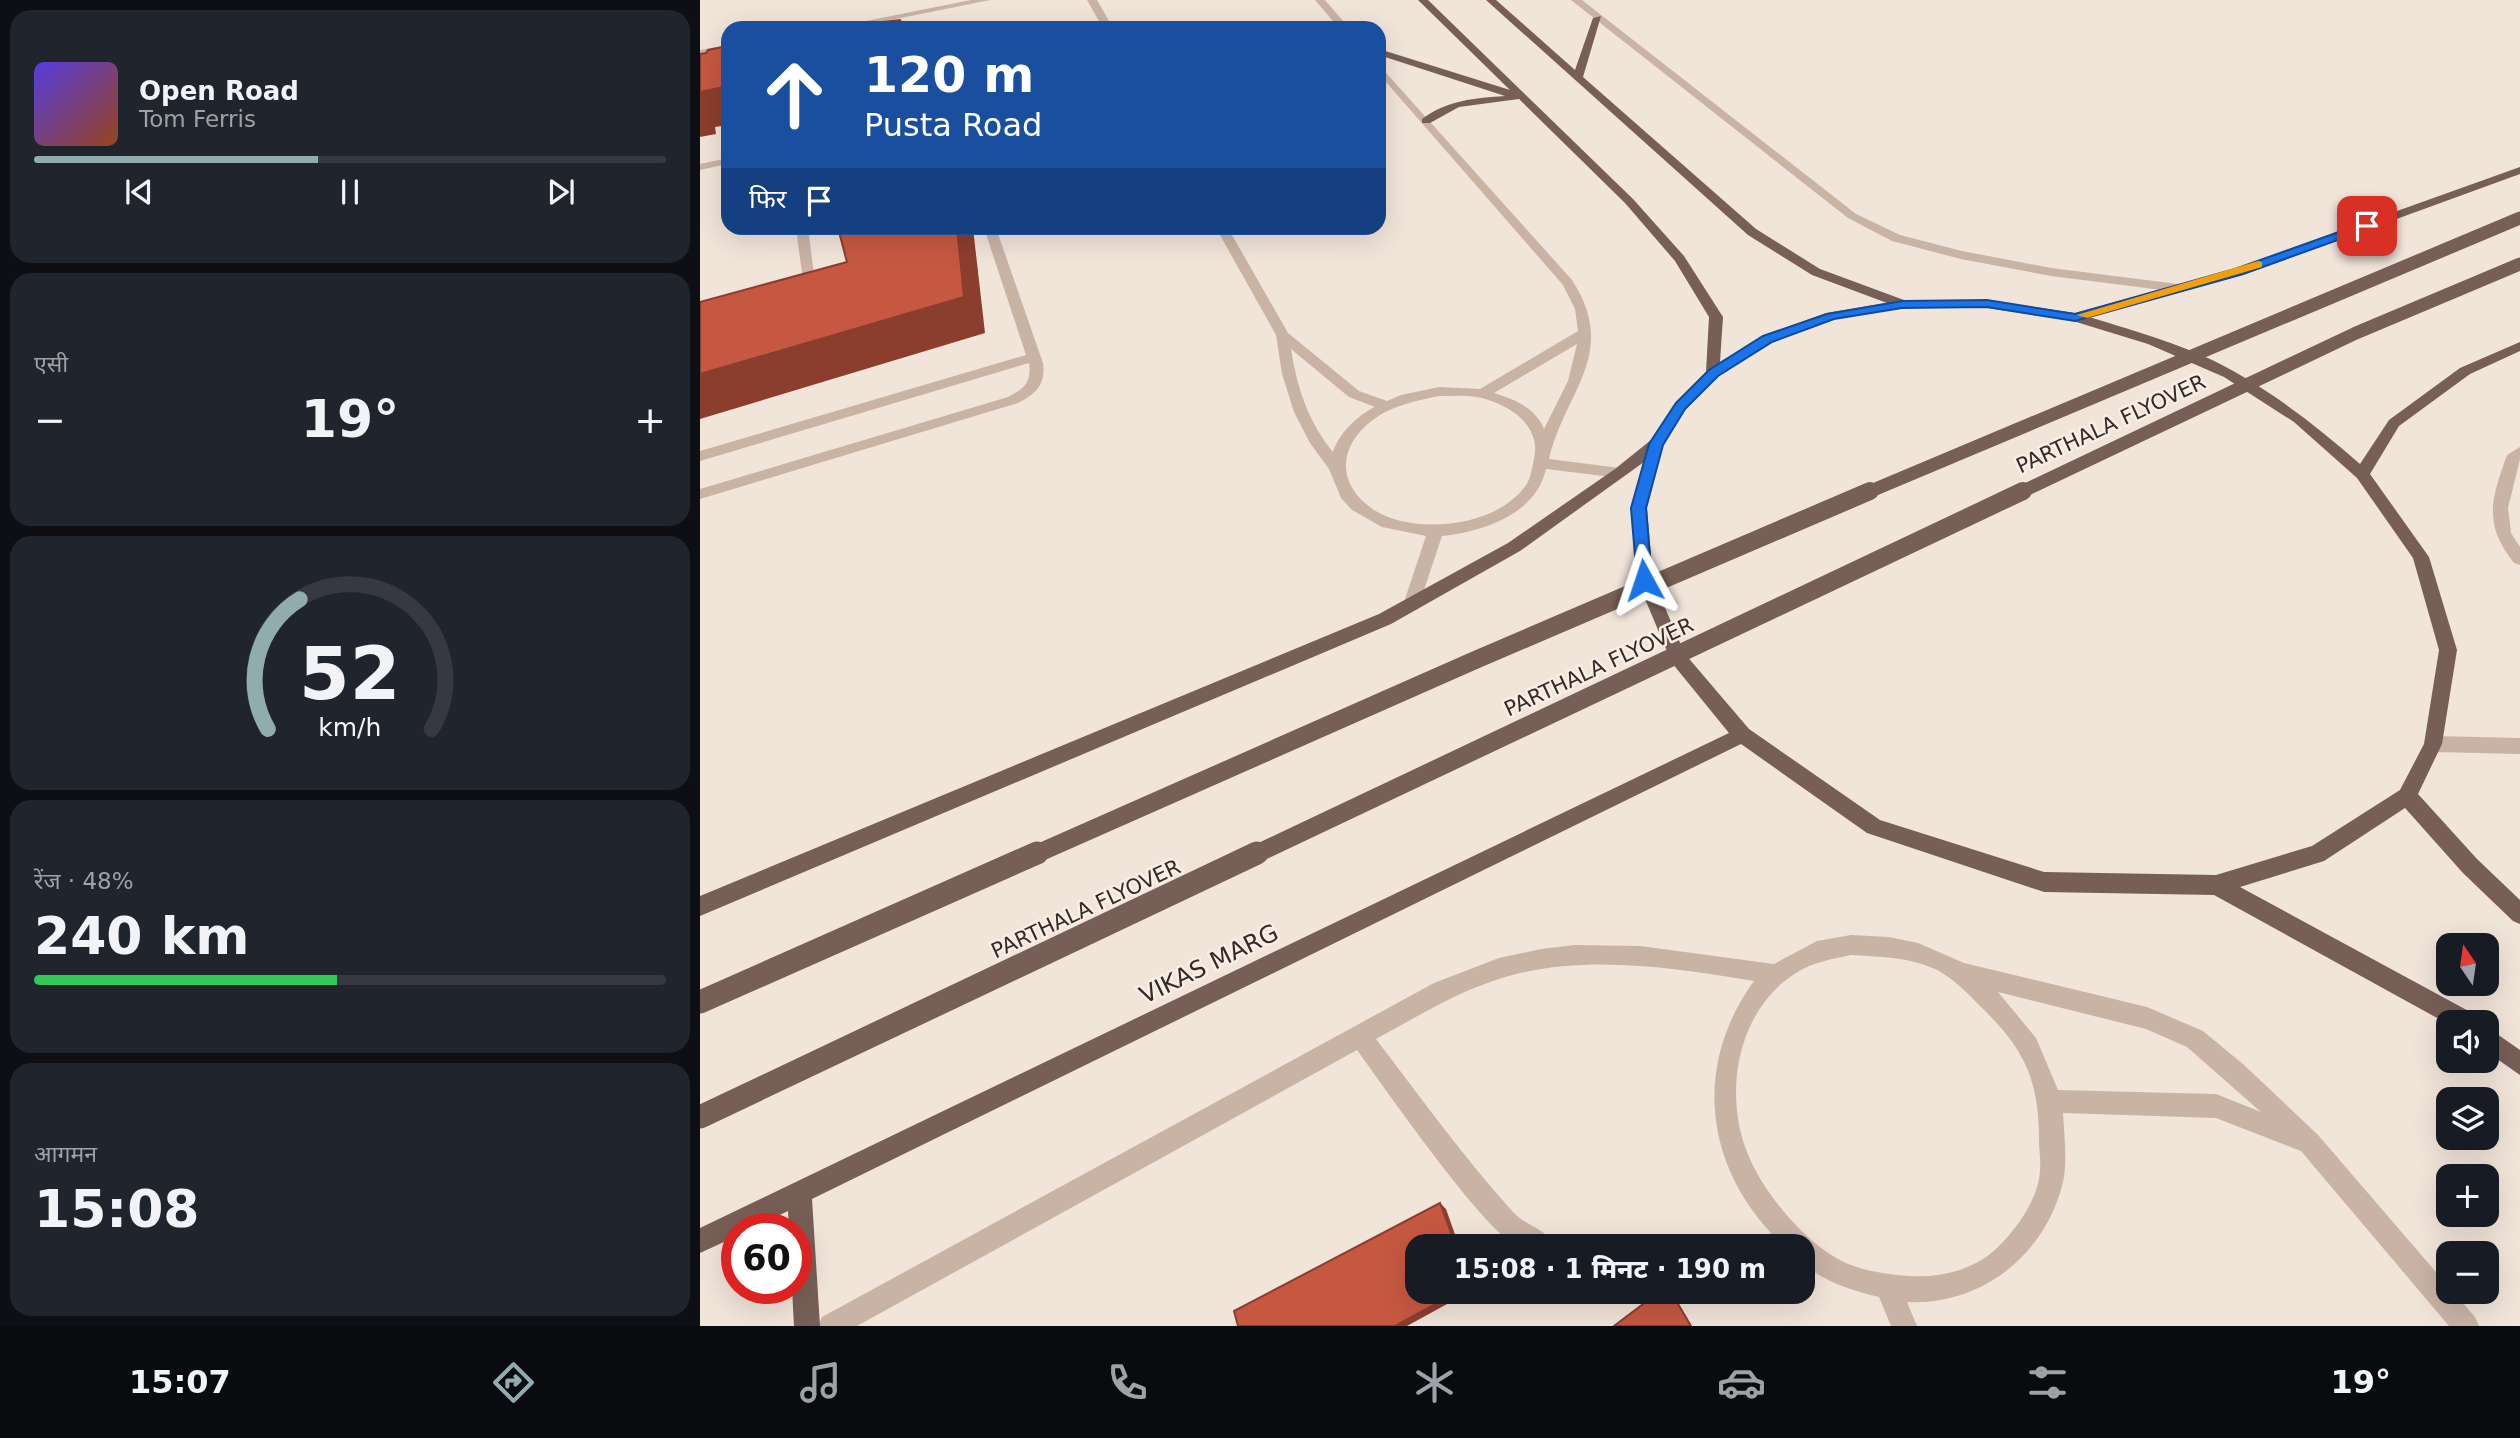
<!DOCTYPE html>
<html lang="hi">
<meta charset="utf-8">
<style>
:root{--surface:#171b24;--page:#20242c;--text:#f1f3f6;--muted:#9ea1a6;--line:#363941;--accent:#91acae}
body{margin:0;font-family:"DejaVu Sans","Noto Sans Devanagari",sans-serif;background:var(--page);color:var(--text);height:100vh;display:flex;flex-direction:column;font-size:26px;white-space:nowrap}
*{box-sizing:border-box;margin:0}
p{font-size:23px;color:var(--muted)}
.icon{flex:none;width:38px;height:38px;fill:none;stroke:currentColor;stroke-width:2;stroke-linecap:round;stroke-linejoin:round}
.map{position:relative;flex:1;overflow:hidden}
.panel{display:flex;flex-direction:column;gap:10px;padding:10px;background:#0d0f14;width:700px}
.panel>*{flex:none}
.hud{position:absolute;left:21px;top:21px;width:665px;height:214px;border-radius:21px;box-shadow:0 7px 28px #0002;background:#1a4fa0;color:#fff;overflow:hidden}
.needle{width:46px;rotate:347deg}
.fabs{position:absolute;left:1736px;top:933px;display:grid;gap:14px}
.fabs a{display:grid;place-items:center;width:63px;height:63px;border-radius:14px;background:var(--surface);box-shadow:0 7px 28px #0002;font-size:35px}
.speed{position:absolute;left:21px;top:1213px;display:flex;gap:14px;font-size:35px;font-weight:700;text-align:center}
.speed>*{display:grid;place-content:center;width:91px;height:91px;border-radius:50%;background:var(--surface);box-shadow:0 7px 28px #0002;line-height:1}
.speed .limit{border:10px solid #d22;background:#fff;color:#111}
.pin{position:absolute;display:grid;place-items:center;width:60px;height:60px;color:#fff;margin:-30px;border-radius:14px;box-shadow:0 4px 10px #0006}
.me{position:absolute;width:77px;margin:-38px;rotate:355deg;stroke-linejoin:round;filter:drop-shadow(0 0 5px #0008)}
.turn{display:flex;align-items:center;gap:24px;height:147px;padding:0 28px;font-size:32px}
.turn .icon{width:91px;height:91px;stroke-width:2.5}
.turn b{display:block;font-size:49px;line-height:60px}
.then{display:flex;align-items:center;height:66px;padding:0 28px;background:#0003;gap:14px;font-size:26px}
.big{font-size:52px;font-weight:800;line-height:1.1}
.panel .widget{flex:1;display:flex;flex-direction:column;justify-content:center;gap:10px;min-width:0;padding:0 24px;border-radius:21px;background:var(--page)}
.panel .dial{align-items:center;gap:0}
.dial svg{height:182px;overflow:visible;fill:none;stroke:var(--line);stroke-width:7;stroke-linecap:round;text-anchor:middle}
.dial text{fill:var(--text);stroke:none}
.song{display:flex;align-items:center;gap:21px}
.cover{width:84px;height:84px;border-radius:10px;background:linear-gradient(135deg,hsl(250 70% 55%),hsl(20 70% 35%))}
.played{height:7px;border-radius:4px;background:linear-gradient(90deg,var(--accent) 45%,var(--line) 45%)}
.keys{display:flex;justify-content:space-around;direction:ltr}
.heat{display:flex;justify-content:space-between;align-items:center;font-size:38px;direction:ltr}
.charge{height:10px;border-radius:5px;background:linear-gradient(90deg,#34c759 48%,var(--line) 0)}
.trip{position:absolute;left:705px;top:1234px;width:410px;height:70px;border-radius:21px;background:var(--surface);box-shadow:0 7px 28px #0002;font-weight:800;line-height:70px;text-align:center}
.dock{display:flex;height:112px;justify-content:space-around;align-items:center;background:#090b0e;color:var(--muted)}
.dock .icon{width:49px;height:49px}
.dock .active{color:var(--accent)}
.dock b{font-size:32px;color:var(--text)}
main{display:flex;flex:1;min-height:0}
.map>svg:first-child{display:block}
.lines{fill:none;stroke-linecap:round;stroke-linejoin:round}
.minor{fill:#c9b3a5;fill-rule:evenodd}
.major{fill:#775f57;fill-rule:evenodd}
.major-bridge-far2{stroke:#775f57;stroke-width:13}
.major-bridge-far1{stroke:#775f57;stroke-width:18}
.major-bridge{stroke:#775f57;stroke-width:23}
.shaded-wall{fill:#8b3e2e}
.building{fill:#c65842;stroke:#8b3e2e;stroke-width:2}
.route{fill:#1a73e8;stroke:#114b97;stroke-width:2}
.slow{fill:#f59e0b}
.labels{text-anchor:middle;dominant-baseline:central;stroke-width:5;stroke-linejoin:round;paint-order:stroke}
.street-label{font-size:21px;fill:#352a26;stroke:#f9eee5}
.near-street-label{font-size:24px;fill:#352a26;stroke:#f9eee5}
</style>
<main>
<section class="panel">
<div class="widget">
<div class="song"><i class="cover"></i><div><b>Open Road</b><p>Tom Ferris</p></div></div>
<div class="played"></div>
<div class="keys"><svg class="icon" aria-label="previous" viewBox="0 0 24 24"><path d="M18 5L8 12l10 7zM5 5v14"/></svg><svg class="icon" aria-label="pause" viewBox="0 0 24 24"><path d="M8 5v14M16 5v14"/></svg><svg class="icon" aria-label="next" viewBox="0 0 24 24"><path d="M6 5l10 7-10 7zM19 5v14"/></svg></div>
</div>
<div class="widget"><p>एसी</p>
<div class="heat"><a>−</a><b class="big">19°</b><a>+</a></div>
</div>
<div class="widget dial"><svg viewBox="0 0 100 80">
<path d="M14 69A42 42 0 1 1 86 69"/>
<path d="M14 69A42 42 0 0 1 28 12" stroke="#91acae"/>
<text x="50" y="56" font-size="32" font-weight="700">52</text>
<text x="50" y="72" font-size="11">km/h</text>
</svg></div>
<div class="widget"><p>रेंज · 48%</p><b class="big">240 km</b><div class="charge"></div></div>
<div class="widget"><p>आगमन</p><b class="big">15:08</b></div>
</section>
<div class="map">
<svg width="1820" height="1326" viewBox="0 0 1820 1326">
<rect width="100%" height="100%" fill="#f1e4d9"/>
<g class="lines">
<g class="minor">
<path d="M271,0H290L151,28H131Z"/>
<path d="M387,0H397L413,28H403Z"/>
<path d="M615,0H625L649,28H639Z"/>
<path d="M871,0H882L1156,214L1200,235L1262,251L1351,268L1478,284L1484,288L1478,292L1351,276L1261,259L1192,241L1148,218Z"/>
<path d="M28,45V51L0,56V50Z"/>
<path d="M679,65L872,280C920,354 864,392 849,459L920,468L928,473L920,478L846,469C836,514 783,532 742,536L719,605L717,610H705L703,605L726,536L682,527L652,510L641,498L629,469L610,443L594,412L582,374L576,335L516,228H528L588,333L659,391L687,401L701,395L739,387L780,389L878,331L875,309L863,285L679,74ZM877,344L868,381L844,429C836,408 814,399 794,393ZM591,349L649,397L675,407C658,415 639,433 633,452C608,422 597,387 591,349ZM739,396C751,396 765,395 777,397C807,403 842,424 834,459C832,468 831,478 826,485C797,527 716,536 674,510C636,485 637,446 674,419C693,405 716,401 739,396Z"/>
<path d="M28,158V164L0,170V164Z"/>
<path d="M96,228H108L114,274L91,294L85,290L102,273Z"/>
<path d="M284,228H296L343,363C346,384 336,394 318,403L0,499V489L308,397C324,389 332,382 329,363L0,461V451L326,355Z"/>
<path d="M1820,447V459L1808,508L1811,533L1820,547V565L1814,563C1783,523 1791,500 1807,455Z"/>
<path d="M1733,736L1820,738V754L1733,752L1726,750L1724,744L1726,738Z"/>
<path d="M1151,935L1189,937L1218,943L1264,963L1447,1007L1503,1031L1544,1065L1618,1135L1748,1286V1292H1753L1775,1317L1779,1326H1749L1601,1151L1516,1118L1363,1113C1364,1133 1367,1157 1364,1177C1349,1252 1283,1306 1207,1302L1217,1326H1191L1179,1297C1150,1290 1125,1282 1102,1263V1246H1059L1062,1237L1071,1233C1003,1160 995,1062 1054,981C969,967 873,952 790,982C750,996 713,1019 676,1039C721,1098 764,1158 814,1213C826,1226 848,1229 854,1246C843,1246 827,1249 817,1245C786,1235 682,1084 657,1050L157,1326H118L122,1317L734,983L799,958L841,949L874,945L940,946L1074,964L1117,941ZM1151,955C1181,957 1212,957 1239,971C1254,980 1267,992 1279,1005C1323,1047 1339,1078 1339,1139C1339,1150 1341,1160 1340,1171C1338,1200 1317,1228 1297,1248C1274,1270 1241,1278 1210,1276C1188,1275 1157,1270 1138,1259C1102,1239 1062,1191 1047,1152C1023,1091 1038,1009 1096,973C1113,962 1132,959 1151,955ZM1298,992L1446,1029L1487,1047L1561,1112L1516,1094L1358,1090L1336,1038Z"/>
</g>
<g class="major">
<path d="M718,0H728L933,199L984,256L1023,317L1020,362L1063,336L1126,313L1187,303L1112,275L1048,235L786,0H796L875,70L893,18L901,16L883,77L1056,229L1120,269L1204,300H1287L1375,313L1535,269L1820,167V174L1543,275L1389,317C1438,332 1490,346 1535,372C1581,398 1621,430 1660,464L1689,420L1760,368L1820,342V351L1770,374L1699,426L1670,474L1729,557L1757,650L1742,744L1718,794L1777,859L1820,900V924L1813,921L1763,873L1705,808L1624,861L1540,887L1774,1014L1777,1022H1748V1024L1514,895L1344,892L1167,833L1041,744L112,1199L120,1326H94L92,1288H96V1228H89L88,1211L52,1228H37V1236L0,1253V1228L1029,733L972,663L937,580L931,508L944,462L820,551L691,624L0,916V896L679,614L808,543L915,469L951,440L976,403L1006,372L1009,317L975,261L925,203L819,99L759,107L730,123H722V119C747,100 775,98 805,96L679,55V49L810,90ZM1202,308H1287L1373,321L1448,344L1524,377L1594,422L1657,478L1713,558L1739,650L1724,744L1700,790L1612,846L1516,875L1344,872L1180,820L1049,729L985,654L953,580L947,508L963,444L986,409L1018,376L1073,342L1134,319Z"/>
<path d="M1787,1027L1820,1050V1075L1787,1052Z"/>
</g>
<g class="major-bridge-far2">
<path d="M1166,493L1820,218"/>
<path d="M1319,493L1656,333L1820,264"/>
</g>
<g class="major-bridge-far1">
<path d="M334,855L773,661L1170,491"/>
<path d="M554,855L1323,491"/>
</g>
<g class="major-bridge">
<path d="M0,1002L337,853"/>
<path d="M0,1117L557,853"/>
</g>
</g>
<g class="shaded-wall">
<path d="M28,86V125L15,127L16,134L0,137V92Z"/>
<path d="M257,228H273L285,333L0,419V374Z"/>
<path d="M740,1203L746,1209L759,1246H756Z"/>
<path d="M758,1292H769L707,1326H695Z"/>
</g>
<g class="building">
<path d="M200,20L204,28H131Z"/>
<path d="M28,46V86L0,92V54L6,53L8,50Z"/>
<path d="M138,228H257L264,297L0,374V302L147,262Z"/>
<path d="M740,1203L756,1246H718V1292H758L695,1326H538L534,1311Z"/>
<path d="M959,1292H971L991,1326H914Z"/>
</g>
<path class="route" d="M1667,222L1672,226L1671,228L1543,274L1375,321L1287,307L1202,308L1134,319L1072,342L1018,376L985,409L963,445L946,508L952,580L944,586L937,580L931,508L949,444L976,403L1009,370L1063,336L1127,314L1202,301L1287,300L1375,314L1535,269Z"/>
<path class="slow" d="M1558,261L1562,262V267L1387,318L1377,315Z"/>
<g class="labels">
<g class="street-label">
<text transform="translate(1411 424) rotate(-25)">PARTHALA FLYOVER</text>
<text transform="translate(899 667) rotate(-25)">PARTHALA FLYOVER</text>
<text transform="translate(386 909) rotate(-25)">PARTHALA FLYOVER</text>
</g>
<g class="near-street-label">
<text transform="translate(509 964) rotate(-26)">VIKAS MARG</text>
</g>
</g>
</svg>
<div class="fabs">
<a><svg class="needle" viewBox="-14 -14 28 28"><path d="M0-13l5 13h-10z" fill="#e53935"/><path d="M0 13l5-13h-10z" fill="#9ea1a6"/></svg></a>
<a><svg class="icon" aria-label="sound" viewBox="0 0 24 24"><path d="M4 9h4l5-4v14l-5-4H4zM17 9q2 3 0 6"/></svg></a>
<a><svg class="icon" aria-label="layers" viewBox="0 0 24 24"><path d="M12 4l9 5-9 5-9-5zM3 14l9 5 9-5"/></svg></a>
<a>+</a>
<a>−</a>
</div>
<div class="speed"><div class="limit">60</div></div>
<div class="pin" style="left:1667px;top:226px;background:#d93025"><svg class="icon" aria-label="arrive" viewBox="0 0 24 24"><path d="M6 21V4h12l-3 4 3 4H6"/></svg></div>
<svg class="me" style="left:944px;top:580px" viewBox="-20 -20 40 40"><path d="M0-17L14 15 0 8-14 15z" fill="#1a73e8" stroke="#fff" stroke-width="4"/></svg>
<div class="trip">15:08 · 1 मिनट · 190 m</div>
<div class="hud">
<div class="turn"><svg class="icon" aria-label="ahead" viewBox="0 0 24 24"><path d="M12 20V5M6 11l6-6 6 6"/></svg><div><b>120 m</b>Pusta Road</div></div>
<div class="then">फिर<svg class="icon" aria-label="arrive" viewBox="0 0 24 24"><path d="M6 21V4h12l-3 4 3 4H6"/></svg></div>
</div>
</div>
</main>
<nav class="dock">
<b>15:07</b>
<svg class="icon active" aria-label="directions" viewBox="0 0 24 24"><path d="M12 3l9 9-9 9-9-9zM9 14v-3h6M13 9l2 2-2 2"/></svg>
<svg class="icon" aria-label="music" viewBox="0 0 24 24"><path d="M9 18V5l10-2v13"/><circle cx="6" cy="18" r="3"/><circle cx="16" cy="16" r="3"/></svg>
<svg class="icon" aria-label="phone" viewBox="0 0 24 24"><path d="M5 4h4l2 5-3 2q2 4 5 5l2-3 5 2v4C11 20 4 13 5 4z"/></svg>
<svg class="icon" aria-label="climate" viewBox="0 0 24 24"><path d="M12 3v18M4 7l16 10M4 17L20 7"/></svg>
<svg class="icon" aria-label="car" viewBox="0 0 24 24"><path d="M5 17H2v-5l4-1 3-4h7l3 4 3 1v5h-3M9 17h6M6 11h13"/><circle cx="7" cy="17" r="2"/><circle cx="17" cy="17" r="2"/></svg>
<svg class="icon" aria-label="filters" viewBox="0 0 24 24"><path d="M4 7h16M4 17h16"/><circle cx="9" cy="7" r="2"/><circle cx="15" cy="17" r="2"/></svg>
<b>19°</b>
</nav>
